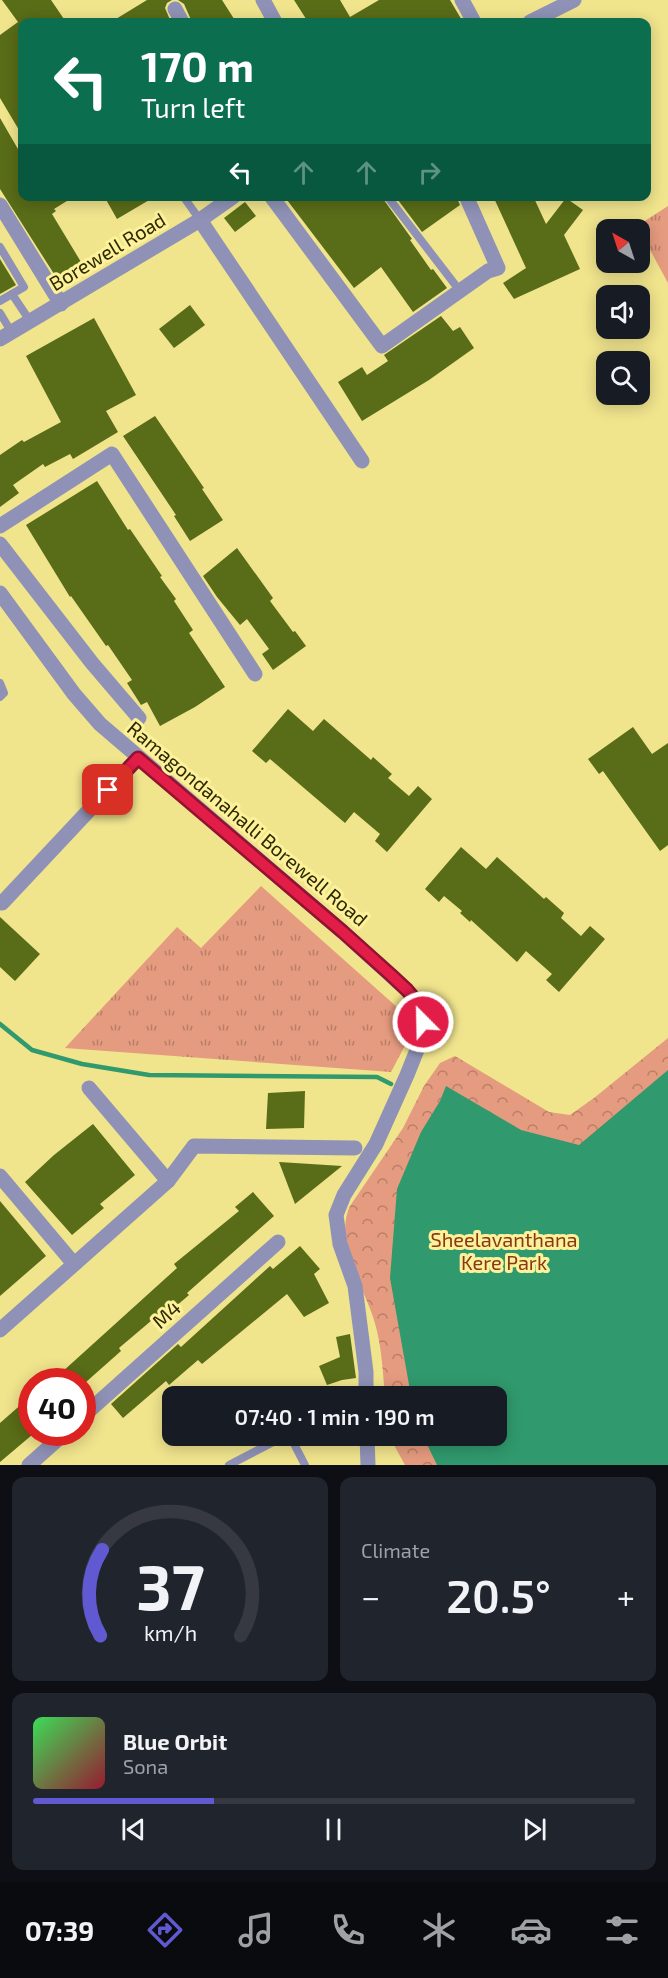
<!DOCTYPE html>
<meta charset="utf-8">
<style>
:root{--surface:#171b24;--page:#20242c;--text:#f1f3f6;--muted:#9ea1a6;--line:#363941;--accent:#6159d1}
body{margin:0;font-family:"Exo 2",sans-serif;background:var(--page);color:var(--text);height:100vh;display:flex;flex-direction:column;font-size:22px;white-space:nowrap}
*{box-sizing:border-box;margin:0}
p{font-size:20px;color:var(--muted)}
.icon{flex:none;width:33px;height:33px;fill:none;stroke:currentColor;stroke-width:2;stroke-linecap:round;stroke-linejoin:round}
.map{position:relative;height:1465px;overflow:hidden}
.sheet{display:flex;flex-direction:column;gap:12px;padding:12px;background:#0d0f14;flex:1}
.sheet>*{flex:none}
.top-card{position:absolute;left:18px;top:18px;width:633px;height:183px;border-radius:12px;box-shadow:0 3px 15px #0003;background:#0b6e4f;color:#fff;overflow:hidden}
.needle{width:39px;rotate:321deg}
.controls{position:absolute;left:596px;top:219px;display:grid;gap:12px}
.controls a{display:grid;place-items:center;width:54px;height:54px;border-radius:12px;background:var(--surface);box-shadow:0 3px 15px #0003;font-size:30px}
.speed{position:absolute;left:18px;top:1368px;display:flex;gap:12px;font-size:30px;font-weight:700;text-align:center}
.speed>*{display:grid;place-content:center;width:78px;height:78px;border-radius:50%;background:var(--surface);box-shadow:0 3px 15px #0003;line-height:1}
.speed .limit{border:9px solid #d22;background:#fff;color:#111}
.pin{position:absolute;display:grid;place-items:center;width:51px;height:51px;color:#fff;margin:-26px;border-radius:12px;box-shadow:0 3px 9px #0006}
.me{position:absolute;width:66px;margin:-33px;rotate:337deg;stroke-linejoin:round;filter:drop-shadow(0 0 4px #0008)}
.turn{display:flex;align-items:center;gap:21px;height:126px;padding:0 24px;font-size:27px}
.turn .icon{width:78px;height:78px;stroke-width:2.5}
.turn b{display:block;font-size:42px;line-height:51px}
.lanes{display:flex;align-items:center;height:57px;padding:0 24px;background:#0003;justify-content:center;gap:30px;direction:ltr}
.lanes .off{opacity:.35}
.big{font-size:45px;font-weight:600;line-height:1.1}
.sheet .tile{flex:1;display:flex;flex-direction:column;justify-content:center;gap:9px;min-width:0;padding:0 21px;border-radius:12px;background:var(--page)}
.sheet .dial{align-items:center;gap:0}
.dial svg{height:156px;overflow:visible;fill:none;stroke:var(--line);stroke-width:7;stroke-linecap:round;text-anchor:middle}
.dial text{fill:var(--text);stroke:none}
.song{display:flex;align-items:center;gap:18px}
.cover{width:72px;height:72px;border-radius:9px;background:linear-gradient(135deg,hsl(130 70% 55%),hsl(350 70% 35%))}
.played{height:6px;border-radius:3px;background:linear-gradient(90deg,var(--accent) 30%,var(--line) 30%)}
.keys{display:flex;justify-content:space-around;direction:ltr}
.heat{display:flex;justify-content:space-between;align-items:center;font-size:33px;direction:ltr}
.sheet .tiles{flex:1;display:grid;gap:12px;grid-template-columns:1fr 1fr}
.tile:last-child{grid-column:span 2}
.trip{position:absolute;left:162px;top:1386px;width:345px;height:60px;border-radius:12px;background:var(--surface);box-shadow:0 3px 15px #0003;font-weight:600;line-height:60px;text-align:center}
.tabs{display:flex;height:96px;justify-content:space-around;align-items:center;background:#090b0e;color:var(--muted)}
.tabs .icon{width:42px;height:42px}
.tabs .current{color:var(--accent)}
.tabs b{font-size:27px;color:var(--text)}
.map>svg:first-child{display:block}
.grass{fill:url(#grass-tufts)}
.park{fill:url(#park-crowns)}
.water{fill:#30996d}
.lines{fill:none;stroke-linecap:round;stroke-linejoin:round}
.stream{stroke:#30996d;stroke-width:4.5}
.building{fill:#596c17}
.service{stroke:#8f92b6;stroke-width:8}
.minor{stroke:#8f92b6;stroke-width:15}
.tertiary{stroke:#8f92b6;stroke-width:15}
.route-casing{stroke:#92132f;stroke-width:15}
.route{stroke:#e11d48;stroke-width:10}
.labels{text-anchor:middle;dominant-baseline:central;stroke-width:6;stroke-linejoin:round;paint-order:stroke}
.street-label{font-size:20px;fill:#2e2903;stroke:#fdf19a}
.park-label{font-size:20px;fill:#873816;stroke:#fdf19a}
</style>
<div class="map">
<svg width="668" height="1465" viewBox="0 0 668 1465">
<defs>
<pattern id="grass-tufts" width="24" height="20" patternUnits="userSpaceOnUse" patternTransform="scale(1.5)"><rect width="24" height="20" fill="#e59b7f"/><path d="M3 7l-1-3M5 7V3M7 7l1-3M15 17l-1-3M17 17v-4M19 17l1-3" fill="none" stroke="#ba7e66"/></pattern>
<pattern id="park-crowns" width="20" height="18" patternUnits="userSpaceOnUse" patternTransform="scale(1.5)"><rect width="20" height="18" fill="#e59b7f"/><path d="M2 6a3 3 0 1 1 6 0M12 15a3 3 0 1 1 6 0" fill="none" stroke="#ba7e66"/></pattern>
</defs>
<rect width="100%" height="100%" fill="#f0e48d"/>
<g class="grass">
<path d="M668,206V283L637,226Z"/>
<path d="M261,886L407,1016L410,1036L391,1072L65,1048L177,927L201,948Z"/>
</g>
<path class="park" d="M668,1038V1465H405L394,1445L392,1436H496V1396H385C383,1375 382,1352 377,1331C369,1293 332,1245 350,1206L403,1128L424,1086L440,1063L455,1056L549,1112L570,1115L594,1098Z"/>
<path class="water" d="M668,1070V1465H437L423,1436H496V1396H411L390,1278L397,1189L421,1132L440,1101L446,1086L521,1130L579,1145Z"/>
<g class="lines">
<path class="stream" d="M0,1024L32,1050L82,1064L149,1075L377,1077L391,1084"/>
</g>
<g class="building">
<path d="M2,0H51L66,22H22V135L0,98V35L18,22Z"/>
<path d="M147,0H172L167,3L165,8L171,22H111Z"/>
<path d="M178,0H222L236,22H192L184,4Z"/>
<path d="M294,0H340L350,17L379,0H450L463,22H308Z"/>
<path d="M0,118L22,156V196H75L54,209L56,211L52,214L81,262L56,277L0,189Z"/>
<path d="M104,196H156L117,219Z"/>
<path d="M284,196H381L412,239L410,240L431,270L433,269L447,288L413,312L381,267L354,288Z"/>
<path d="M395,196H456L460,205L422,232Z"/>
<path d="M493,196H533L546,224L566,198L583,210L564,235L580,269L514,299L503,283L526,268Z"/>
<path d="M245,202L256,216L235,232L224,218Z"/>
<path d="M0,259L16,285L0,294Z"/>
<path d="M190,305L205,325L174,348L159,329Z"/>
<path d="M441,316L453,331L460,327L474,348L429,380L362,421L338,382L362,367L367,375L388,361L384,355Z"/>
<path d="M94,318L136,395L106,411L118,432L73,459L70,454L45,467L43,464L13,485L19,493L0,507V455L22,440L24,442L61,422L26,356Z"/>
<path d="M155,416L204,488L202,489L223,520L190,541L174,516L176,515L123,436Z"/>
<path d="M97,481L128,530L130,529L162,576L160,577L176,599L174,601L193,630L189,633L225,687L195,707L160,726L147,702L141,705L127,683L132,680L108,645L106,646L71,596L70,597L26,525Z"/>
<path d="M237,548L273,598L270,601L293,632L295,631L306,646L273,670L262,654L269,649L247,619L240,625L217,597L203,576Z"/>
<path d="M288,709L313,731L324,719L371,760L373,757L392,774L388,778L409,796L418,786L432,799L387,852L375,841L380,834L354,812L345,823L270,759L266,763L252,751Z"/>
<path d="M633,727L652,754L668,743V845L660,851L603,771L599,774L588,759Z"/>
<path d="M461,847L486,869L497,857L544,899L546,897L564,913L561,918L581,936L590,926L605,939L559,992L546,980L552,974L526,951L517,962L471,920L470,922L460,913L462,911L444,896L439,902L425,889Z"/>
<path d="M0,917L40,954L15,981L0,967Z"/>
<path d="M305,1091L304,1128L266,1129L268,1093Z"/>
<path d="M93,1124L135,1175L100,1204L104,1208L72,1235L25,1182L54,1155Z"/>
<path d="M279,1162L342,1166L295,1204Z"/>
<path d="M253,1192L274,1216L187,1293L189,1295L161,1319L158,1315L119,1348L121,1351L86,1382H51L177,1268L174,1264L239,1211L235,1207Z"/>
<path d="M0,1201L46,1256L0,1296Z"/>
<path d="M300,1246L320,1269L314,1274L329,1303L304,1317L287,1294L202,1364L198,1360L169,1385L166,1381L123,1418L111,1404L178,1344L181,1347L270,1266L273,1269Z"/>
<path d="M350,1334L356,1378L342,1380L327,1385L319,1366L340,1357L336,1337Z"/>
<path d="M32,1395V1435L0,1462V1423Z"/>
</g>
<g class="lines">
<g class="service">
<path d="M183,196L200,220"/>
<path d="M387,196L460,291"/>
<path d="M0,247L24,287L0,301"/>
<path d="M12,294L30,321"/>
<path d="M0,313L12,333"/>
<path d="M0,683L4,693L0,697"/>
<path d="M290,1436L305,1465"/>
<path d="M229,1465L285,1436"/>
</g>
<g class="minor">
<path d="M263,0L275,22"/>
<path d="M462,0L474,22"/>
<path d="M175,9L182,22"/>
<path d="M271,196L382,346L488,271L498,268L466,196"/>
<path d="M0,205L61,304"/>
<path d="M200,220L362,461"/>
<path d="M0,526L112,454L255,674"/>
<path d="M0,544L92,663L139,718"/>
<path d="M2,903L138,758"/>
<path d="M89,1088L168,1181"/>
<path d="M0,1176L74,1264"/>
<path d="M0,1330L168,1181L194,1146L355,1148"/>
<path d="M82,1417L278,1242"/>
<path d="M29,1465L66,1432"/>
</g>
<g class="tertiary">
<path d="M530,22L574,0"/>
<path d="M0,339L200,220L234,196"/>
<path d="M0,593L74,694L100,724L343,932L407,990L423,1009V1035L407,1075L376,1144L344,1195L336,1215L340,1244L355,1286L366,1372V1396"/>
<path d="M367,1436L368,1465"/>
</g>
</g>
<g class="lines">
<defs>
<path id="route" d="M108,790L138,758L343,932L391,975L407,990L423,1009V1022"/>
</defs>
<use href="#route" class="route-casing"/>
<use href="#route" class="route"/>
</g>
<g class="labels">
<g class="street-label">
<text transform="translate(107 251) rotate(-31)">Borewell Road</text>
<text transform="translate(248 823) rotate(40)">Ramagondanahalli Borewell Road</text>
<text transform="translate(166 1314) rotate(-42)">M4</text>
</g>
<g class="park-label">
<text x="504" y="1239">Sheelavanthana<tspan x="504" dy="23">Kere Park</tspan></text>
</g>
</g>
</svg>
<div class="controls">
<a><svg class="needle" viewBox="-14 -14 28 28"><path d="M0-13l5 13h-10z" fill="#e53935"/><path d="M0 13l5-13h-10z" fill="#9ea1a6"/></svg></a>
<a><svg class="icon" aria-label="sound" viewBox="0 0 24 24"><path d="M4 9h4l5-4v14l-5-4H4zM17 9q2 3 0 6"/></svg></a>
<a><svg class="icon" aria-label="search" viewBox="0 0 24 24"><circle cx="10" cy="10" r="6"/><path d="M15 15l6 6"/></svg></a>
</div>
<div class="speed"><div class="limit">40</div></div>
<div class="pin" style="left:108px;top:790px;background:#d93025"><svg class="icon" aria-label="arrive" viewBox="0 0 24 24"><path d="M6 21V4h12l-3 4 3 4H6"/></svg></div>
<svg class="me" style="left:423px;top:1022px" viewBox="-20 -20 40 40"><circle r="17" fill="#e11d48" stroke="#fff" stroke-width="3"/><path d="M0-11L8 9 0 5-8 9z" fill="#fff"/></svg>
<div class="trip">07:40 · 1 min · 190 m</div>
<div class="top-card">
<div class="turn"><svg class="icon" aria-label="left" viewBox="0 0 24 24"><path d="M17 20v-9H6M10 6l-5 5 5 5"/></svg><div><b>170 m</b>Turn left</div></div>
<div class="lanes"><svg class="icon" aria-label="left" viewBox="0 0 24 24"><path d="M17 20v-9H6M10 6l-5 5 5 5"/></svg><svg class="icon off" aria-label="ahead" viewBox="0 0 24 24"><path d="M12 20V5M6 11l6-6 6 6"/></svg><svg class="icon off" aria-label="ahead" viewBox="0 0 24 24"><path d="M12 20V5M6 11l6-6 6 6"/></svg><svg class="icon off" aria-label="right" viewBox="0 0 24 24"><path d="M7 20v-9h11M14 6l5 5-5 5"/></svg></div>
</div>
</div>
<section class="sheet">
<div class="tiles">
<div class="tile dial"><svg viewBox="0 0 100 80">
<path d="M14 69A42 42 0 1 1 86 69"/>
<path d="M14 69A42 42 0 0 1 15 25" stroke="#6159d1"/>
<text x="50" y="56" font-size="32" font-weight="700">37</text>
<text x="50" y="72" font-size="11">km/h</text>
</svg></div>
<div class="tile"><p>Climate</p>
<div class="heat"><a>−</a><b class="big">20.5°</b><a>+</a></div>
</div>
<div class="tile">
<div class="song"><i class="cover"></i><div><b>Blue Orbit</b><p>Sona</p></div></div>
<div class="played"></div>
<div class="keys"><svg class="icon" aria-label="previous" viewBox="0 0 24 24"><path d="M18 5L8 12l10 7zM5 5v14"/></svg><svg class="icon" aria-label="pause" viewBox="0 0 24 24"><path d="M8 5v14M16 5v14"/></svg><svg class="icon" aria-label="next" viewBox="0 0 24 24"><path d="M6 5l10 7-10 7zM19 5v14"/></svg></div>
</div>
</div>
</section>
<nav class="tabs">
<b>07:39</b>
<svg class="icon current" aria-label="directions" viewBox="0 0 24 24"><path d="M12 3l9 9-9 9-9-9zM9 14v-3h6M13 9l2 2-2 2"/></svg>
<svg class="icon" aria-label="music" viewBox="0 0 24 24"><path d="M9 18V5l10-2v13"/><circle cx="6" cy="18" r="3"/><circle cx="16" cy="16" r="3"/></svg>
<svg class="icon" aria-label="phone" viewBox="0 0 24 24"><path d="M5 4h4l2 5-3 2q2 4 5 5l2-3 5 2v4C11 20 4 13 5 4z"/></svg>
<svg class="icon" aria-label="climate" viewBox="0 0 24 24"><path d="M12 3v18M4 7l16 10M4 17L20 7"/></svg>
<svg class="icon" aria-label="car" viewBox="0 0 24 24"><path d="M5 17H2v-5l4-1 3-4h7l3 4 3 1v5h-3M9 17h6M6 11h13"/><circle cx="7" cy="17" r="2"/><circle cx="17" cy="17" r="2"/></svg>
<svg class="icon" aria-label="filters" viewBox="0 0 24 24"><path d="M4 7h16M4 17h16"/><circle cx="9" cy="7" r="2"/><circle cx="15" cy="17" r="2"/></svg>
</nav>
